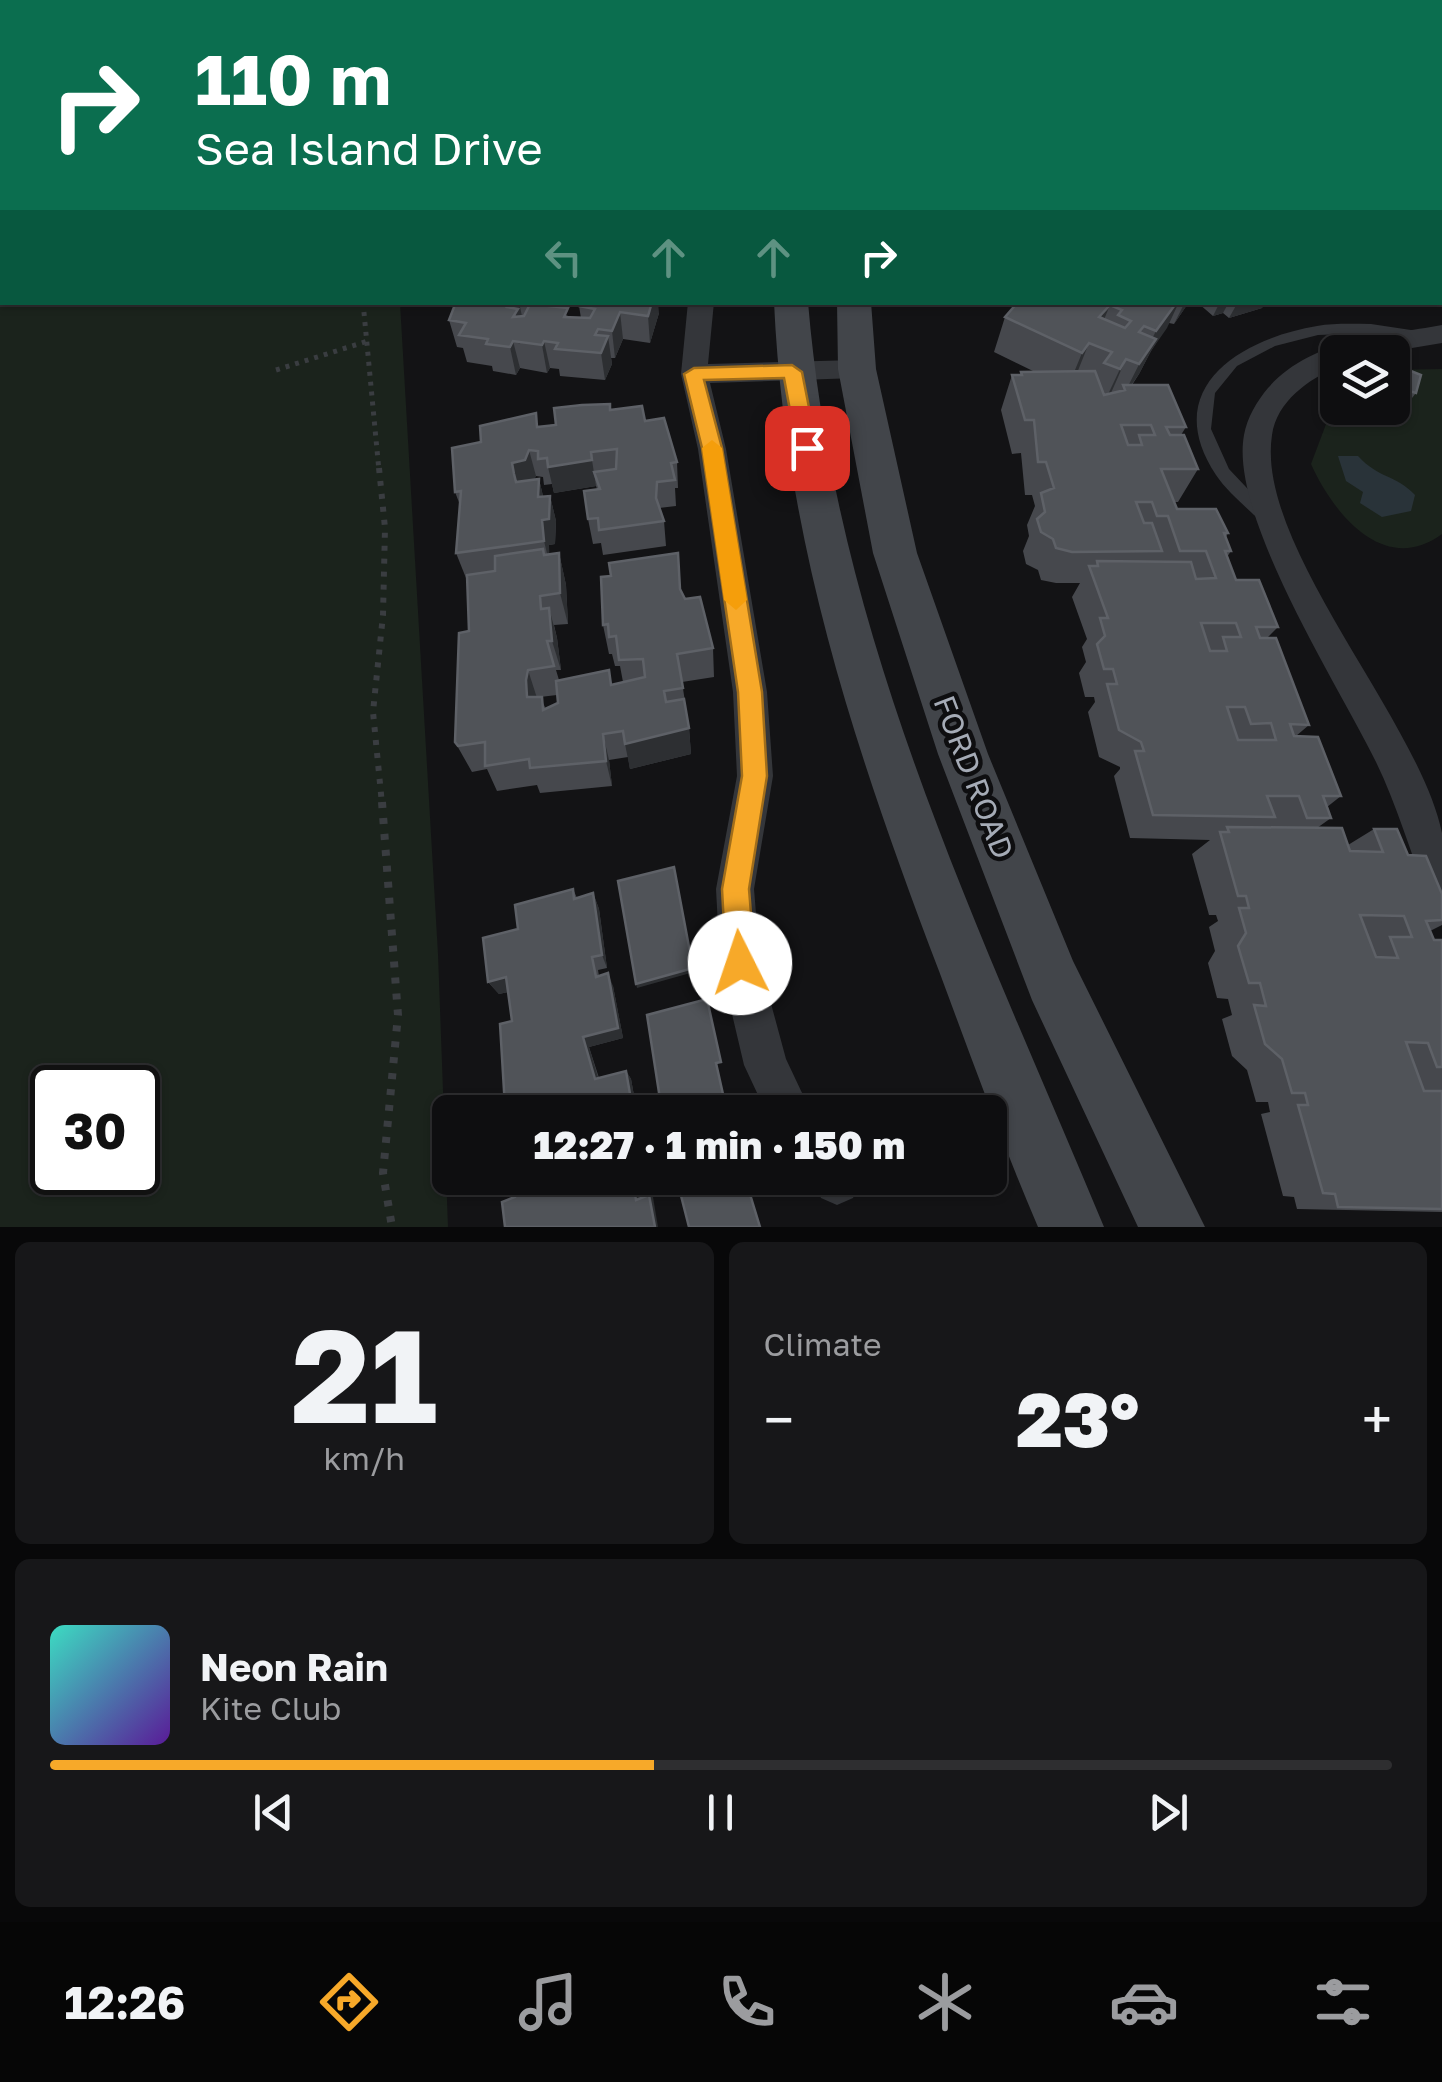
<!DOCTYPE html>
<meta charset="utf-8">
<style>
:root{--surface:#0e0e10;--page:#171719;--text:#f1f3f6;--muted:#9b9c9f;--line:#2e2e30;--accent:#f7a929}
body{margin:0;font-family:"Golos Text",sans-serif;background:var(--page);color:var(--text);height:100vh;display:flex;flex-direction:column;font-size:38px;white-space:nowrap}
*{box-sizing:border-box;margin:0}
p{font-size:32px;color:var(--muted)}
.icon{flex:none;width:55px;height:55px;fill:none;stroke:currentColor;stroke-width:2;stroke-linecap:round;stroke-linejoin:round}
.map{position:relative;height:1227px;overflow:hidden}
.side{display:flex;flex-direction:column;gap:15px;padding:15px;background:#080809;flex:1}
.side>*{flex:none}
.hud{position:absolute;left:0px;top:0px;width:1442px;height:305px;box-shadow:0 2px 8px #0004,0 0 0 2px var(--line);background:#0b6e4f;color:#fff;overflow:hidden}
.tools{position:absolute;left:1320px;top:335px;display:grid;gap:20px}
.tools a{display:grid;place-items:center;width:90px;height:90px;border-radius:15px;background:var(--surface);box-shadow:0 2px 8px #0004,0 0 0 2px var(--line);font-size:50px}
.speed{position:absolute;left:30px;top:1065px;display:flex;gap:20px;font-size:50px;font-weight:700;text-align:center}
.speed>*{display:grid;place-content:center;width:130px;height:130px;border-radius:50%;background:var(--surface);box-shadow:0 2px 8px #0004,0 0 0 2px var(--line);line-height:1}
.speed .limit{border:5px solid #111;border-radius:15px;background:#fff;color:#111}
.pin{position:absolute;display:grid;place-items:center;width:85px;height:85px;color:#fff;margin:-42px;border-radius:20px;box-shadow:0 5px 15px #0006}
.me{position:absolute;width:110px;margin:-55px;rotate:356deg;stroke-linejoin:round;filter:drop-shadow(0 0 8px #0008)}
.turn{display:flex;align-items:center;gap:35px;height:210px;padding:0 30px;font-size:45px}
.turn .icon{width:130px;height:130px;stroke-width:2.5}
.turn b{display:block;font-size:70px;line-height:85px}
.lanes{display:flex;align-items:center;height:95px;padding:0 30px;background:#0003;justify-content:center;gap:50px;direction:ltr}
.lanes .off{opacity:.35}
.big{font-size:75px;font-weight:800;line-height:1.1}
.side .card{flex:1;display:flex;flex-direction:column;justify-content:center;gap:15px;min-width:0;padding:0 35px;border-radius:15px;background:var(--page)}
.side .dial{align-items:center;gap:0}
.dial b{font-size:130px;line-height:1}
.song{display:flex;align-items:center;gap:30px}
.cover{width:120px;height:120px;border-radius:15px;background:linear-gradient(135deg,hsl(170 70% 55%),hsl(270 70% 35%))}
.played{height:10px;border-radius:5px;background:linear-gradient(90deg,var(--accent) 45%,var(--line) 45%)}
.keys{display:flex;justify-content:space-around;direction:ltr}
.heat{display:flex;justify-content:space-between;align-items:center;font-size:55px;direction:ltr}
.side .tiles{flex:1;display:grid;gap:15px;grid-template-columns:1fr 1fr}
.card:last-child{grid-column:span 2}
.trip{position:absolute;left:432px;top:1095px;width:575px;height:100px;border-radius:15px;background:var(--surface);box-shadow:0 2px 8px #0004,0 0 0 2px var(--line);font-weight:800;line-height:100px;text-align:center}
.tab-bar{display:flex;height:160px;justify-content:space-around;align-items:center;background:#060606;color:var(--muted)}
.tab-bar .icon{width:70px;height:70px}
.tab-bar .active{color:var(--accent)}
.tab-bar b{font-size:45px;color:var(--text)}
.map>svg:first-child{display:block}
.green{fill:#1b231c;fill-rule:evenodd}
.water{fill:#293339}
.lines{fill:none;stroke-linecap:round;stroke-linejoin:round}
.path-far2{stroke:#3a3d41;stroke-width:5;stroke-dasharray:4 6;stroke-linecap:butt}
.path-far1{stroke:#3a3d41;stroke-width:6;stroke-dasharray:5 8;stroke-linecap:butt}
.path{stroke:#3a3d41;stroke-width:8;stroke-dasharray:6 10;stroke-linecap:butt}
.service{fill:#34363a;fill-rule:evenodd}
.minor{fill:#34363a;fill-rule:evenodd}
.secondary{fill:#42454a;fill-rule:evenodd}
.primary{fill:#505359;fill-rule:evenodd}
.wall{fill:#46484d;fill-rule:evenodd}
.shaded-wall{fill:#2d2f32}
.building{fill:#505358;stroke:#5e6167;stroke-width:2.5;fill-rule:evenodd}
.route{fill:#f7a929;stroke:#a16e1b;stroke-width:2.5}
.slow{fill:#f59e0b}
.labels{text-anchor:middle;dominant-baseline:central;stroke-width:9;stroke-linejoin:round;paint-order:stroke}
.street-label{font-size:30px;fill:#a5abb6;stroke:#0e0e10}
</style>
<div class="map">
<svg width="1442" height="1227" viewBox="0 0 1442 1227">
<rect width="100%" height="100%" fill="#131315"/>
<g class="green">
<path d="M0,53L2,302L400,303L438,954L448,1227H0ZM52,1088H138V1172H52Z"/>
<path d="M1442,369V534C1384,577 1333,513 1311,464L1331,411L1392,408L1393,370Z"/>
</g>
<path class="water" d="M1338,456H1358C1379,479 1395,474 1415,495L1411,511L1382,517L1360,503L1363,492L1346,481Z"/>
<g class="lines">
<g class="path-far2">
<path d="M363,302L379,471"/>
<path d="M276,370L368,341"/>
</g>
<path class="path-far1" d="M379,468L385,528L383,615L373,712L382,804"/>
<path class="path" d="M382,802L398,1015L383,1173L392,1227"/>
<path class="service" d="M1371,324L1424,332L1431,337L1424,342L1371,333L1318,335L1275,346L1237,366L1215,393L1211,429L1229,469L1278,521L1276,525H1264C1249,509 1228,493 1216,475C1159,389 1239,339 1317,326C1334,323 1353,324 1371,324Z"/>
<g class="minor">
<path d="M688,302H714L708,364L857,360L870,369L857,378L710,383L726,449L767,692L773,776L754,889L760,963L786,1059L811,1112H766L744,1065L720,963L716,889L737,776L733,692L698,449L681,374Z"/>
<path d="M1442,325V343L1388,352H1338V366C1308,380 1277,401 1272,435C1255,546 1419,720 1442,833C1442,854 1442,881 1442,902L1428,897C1410,852 1397,805 1376,762C1339,686 1229,516 1244,435C1247,418 1257,401 1268,388C1311,339 1382,336 1442,325Z"/>
<path d="M811,1178H858L860,1182L853,1198L837,1205L821,1198Z"/>
</g>
<g class="secondary">
<path d="M889,0H913L914,2H889Z"/>
<path d="M774,302H808C836,637 977,922 1104,1227H1038C1002,1143 971,1057 939,971C855,750 785,541 774,302Z"/>
<path d="M837,302H871L876,369L917,553L988,754L1073,961L1205,1227H1138L1032,1000L938,754L873,553L838,369Z"/>
</g>
<g class="primary">
<path d="M712,0H754L756,2H714Z"/>
<path d="M903,0H950L952,2H905Z"/>
<path d="M1440,16H1442L1440,35Z"/>
</g>
</g>
<g class="wall">
<path d="M334,0H441V2H335Z"/>
<rect x="1440" y="171" width="2" height="97"/>
<path d="M456,302H551L549,306L570,317L581,318L579,306L659,313L650,343L623,339L615,358H611L612,364L605,380L560,376L559,369L550,368L547,373L520,368L516,375L493,371L492,366L467,362L463,348L457,347L449,320Z"/>
<path d="M1018,302H1189L1174,324L1169,323L1151,351L1139,374L1132,385L1186,427L1181,435L1198,469L1178,502H1174L1177,509L1228,533L1226,537L1231,551L1227,557L1236,580L1278,627L1267,638L1309,725L1296,736L1341,796L1327,807L1331,818L1317,828L1348,845L1374,829L1408,855L1442,894V925L1430,931L1434,940H1442V1212L1297,1209L1294,1197L1283,1196L1261,1114L1270,1112L1268,1102H1256L1247,1070L1232,1056L1222,1019L1232,1015L1228,999L1217,998L1208,963L1215,951L1209,927L1218,921L1216,915H1209L1192,854L1210,840L1130,838L1114,776L1120,769V767L1099,757L1088,712L1095,702L1094,697H1085L1079,673L1086,662L1082,647L1087,639L1072,597L1080,583H1056L1041,580L1038,570L1026,564L1023,551L1029,536L1027,525L1035,506L1032,495H1025L1021,453L1012,454L1001,410L1012,375H1020L1021,372H1035L994,352L1005,317Z"/>
<path d="M1265,302L1262,308L1229,318L1223,313L1213,316L1198,303Z"/>
<path d="M1396,365L1416,393L1408,403L1392,398V369Z"/>
<path d="M610,410L645,421L677,462L678,488H675L676,506L659,508L664,521L666,546L603,555L601,543L593,544L588,519L597,489L596,486L554,493L552,484L544,485L543,477L536,476L534,479H539L543,496H550L556,521L555,544L549,545V555L559,553L566,585L568,624L554,625L557,638L561,670H556L559,680L611,685L623,682L620,666H615L612,654H609L603,625L681,590L713,648L714,677L682,682L689,728L691,754L630,769L628,757L609,760L612,786L540,793L537,785L497,791L487,769L472,772L455,742L469,631L467,578H466L456,553L460,505L455,492L481,442ZM557,695L558,703L546,709L540,697Z"/>
<path d="M573,889L577,898L593,893L599,909L607,968L598,970L599,976L613,986L623,1038L589,1047L599,1078L626,1071L631,1079L637,1112H512V1021L508,992L499,994L488,982L518,929Z"/>
</g>
<g class="shaded-wall">
<path d="M372,0H416L415,2H373Z"/>
<path d="M510,302H519L523,321L524,336L519,344L516,330L507,307Z"/>
<path d="M536,302H551L540,323Z"/>
<path d="M652,302H658L659,313L650,343L648,316Z"/>
<path d="M1177,302H1179L1167,328L1151,351L1139,374L1122,398L1156,331Z"/>
<path d="M1185,302H1189L1174,324Z"/>
<path d="M1220,302H1229L1223,313L1213,316Z"/>
<path d="M1238,302H1265L1262,308L1229,318Z"/>
<path d="M1110,305L1096,339L1089,343L1075,378L1068,387L1082,353L1099,317Z"/>
<path d="M620,312L623,339L615,358L612,331Z"/>
<path d="M608,336L612,364L605,380L601,353Z"/>
<path d="M513,341L520,368L516,375L510,347Z"/>
<path d="M544,341L550,368L547,373L542,345Z"/>
<path d="M1126,359L1111,393L1104,403L1120,369Z"/>
<path d="M529,450L536,476L532,486L519,489L514,474L512,463Z"/>
<path d="M592,460L596,486L554,493L548,467Z"/>
<path d="M539,479L545,505L550,496L556,521L555,544L549,545L550,566L544,541L538,497Z"/>
<path d="M559,553L566,585L568,624L560,593Z"/>
<path d="M549,608L557,638L561,670L552,641Z"/>
<path d="M528,670L537,698L527,697L526,680Z"/>
<path d="M689,728L691,754L630,769L625,744Z"/>
<path d="M603,734L609,760L612,786L606,761Z"/>
<path d="M593,893L599,909L607,968L602,955Z"/>
<path d="M693,968L694,972L637,988L636,984Z"/>
<path d="M608,973L613,986L623,1038L589,1047L601,1087L595,1079L583,1037Z"/>
<path d="M506,977L516,990L499,994L488,982Z"/>
<path d="M626,1071L631,1079L637,1112H628Z"/>
<path d="M632,1178H636L641,1202L636,1200Z"/>
<path d="M649,1195L653,1197L658,1227H655Z"/>
</g>
<g class="building">
<path d="M13,0H162L160,2H10Z"/>
<path d="M172,0H286L283,2H169Z"/>
<path d="M301,0H321L330,1L297,2Z"/>
<path d="M393,0H434L431,2H389Z"/>
<path d="M523,0H589L593,2H516Z"/>
<rect x="1440" y="171" width="2" height="70"/>
<path d="M456,302H510L507,307L518,309L513,317L524,316L530,304L568,308L564,317L590,318L595,309L579,306L580,302H652L648,316L620,312L612,331L598,329L595,335L608,336L601,353L555,349L558,343L544,341L542,345L513,341L510,347L486,344L488,339L459,335L466,323L449,320Z"/>
<path d="M1018,302H1177L1156,331L1144,326L1139,332L1156,339L1139,364L1126,359L1120,369L1104,363L1112,352L1089,343L1082,353L1005,317ZM1110,305L1122,310L1118,315L1131,321L1125,328L1099,317Z"/>
<path d="M1396,365L1421,375L1416,393L1392,386V375Z"/>
<path d="M1095,371L1104,395L1125,390L1123,385H1168L1186,427H1166L1170,435H1184L1198,469H1161L1177,509H1216L1228,533H1224L1231,551H1225L1236,580H1259L1278,627H1256L1260,638H1276L1309,725L1290,724L1294,736L1318,737L1341,796H1323L1331,818H1307L1299,796H1267L1275,817L1153,815L1135,751H1144L1141,742L1119,730L1107,684H1117L1113,669H1104L1097,644L1105,636L1100,618H1108L1089,566H1098L1097,561L1191,562L1196,579L1216,578L1206,551H1180L1168,516H1157L1152,502H1136L1144,523H1152L1162,551L1072,552L1056,548L1053,539L1041,532L1037,519L1045,512L1041,493L1054,488L1046,462H1038L1034,420H1025L1012,375H1022L1021,372ZM1121,425H1151L1155,435H1139L1142,445H1128ZM1201,623H1236L1241,637H1223L1227,651H1210ZM1227,707H1245L1251,724L1271,723L1276,740H1238Z"/>
<path d="M610,404V410L642,406L645,421L664,418L677,462L671,463L675,480L657,482L656,498L664,521L599,530L598,518L588,519L584,491L600,489L594,472L616,469L617,449L591,452L592,460L548,467L547,458L538,459V451L529,450L525,460L512,463L514,474L516,482L539,479L538,497L550,496L549,519L542,520L544,541L456,553L461,491L455,492L452,448L481,442L480,426L536,413L537,427L556,425L554,408L582,405Z"/>
<path d="M543,549L544,555L559,553L560,593L540,596L541,609L549,608L552,641H547L554,666L528,670L526,680L527,697H542L543,710L558,703L556,681L609,670L611,685L645,677L643,659L619,660L616,636L609,637L608,624L603,625L601,577L611,576L609,563L678,553L680,589L685,599L700,597L713,648L677,654L683,688L664,691L666,702L684,699L689,728L625,744L623,731L603,734L606,761L530,768L529,759L485,766V742L458,746L455,742L459,633L469,631L467,575L495,571V556Z"/>
<path d="M1227,827L1342,828L1350,851L1383,852L1374,829H1397L1408,855L1426,856L1442,894V920L1426,921L1434,940H1442V1067H1437L1428,1043L1406,1042L1424,1091H1442V1209L1338,1207L1335,1194L1323,1193L1298,1105H1308L1305,1093H1292L1282,1059L1265,1044L1254,1005L1266,1006L1260,983H1249L1238,946L1246,933L1239,908H1249L1246,896H1238L1220,832H1229ZM1360,915L1404,916L1412,937H1390L1398,958L1376,957Z"/>
<path d="M674,867L693,968L636,984L618,881Z"/>
<path d="M573,889L574,899L593,893L602,955L592,957L596,977L608,973L618,1028L583,1037L595,1079L626,1071L633,1111L628,1112H512L511,1106L505,1107L500,1024L512,1021L506,977L488,982L483,938L518,929L515,905Z"/>
<path d="M707,999L721,1062L716,1063L727,1112H662L647,1015Z"/>
<path d="M513,1178H632L636,1200L649,1195L655,1227H505L502,1202L515,1197Z"/>
<path d="M685,1178H745L760,1227H689L677,1180Z"/>
</g>
<path class="route" d="M792,365L802,372L817,448L807,456L797,448L784,378L704,380L722,448L762,692L767,776L749,889L755,963L750,973L740,977L730,973L726,963L722,889L742,776L738,692L702,448L684,374L694,368Z"/>
<path class="slow" d="M712,440L722,448L747,600L736,610L724,600L702,448Z"/>
<g class="labels">
<g class="street-label">
<text transform="translate(974 777) rotate(69)">FORD ROAD</text>
</g>
</g>
</svg>
<div class="tools">
<a><svg class="icon" aria-label="layers" viewBox="0 0 24 24"><path d="M12 4l9 5-9 5-9-5zM3 14l9 5 9-5"/></svg></a>
</div>
<div class="speed"><div class="limit">30</div></div>
<div class="pin" style="left:807px;top:448px;background:#d93025"><svg class="icon" aria-label="arrive" viewBox="0 0 24 24"><path d="M6 21V4h12l-3 4 3 4H6"/></svg></div>
<svg class="me" style="left:740px;top:963px" viewBox="-20 -20 40 40"><circle r="19" fill="#fff"/><path d="M0-13L10 11 0 6-10 11z" fill="#f7a929"/></svg>
<div class="trip">12:27 · 1 min · 150 m</div>
<div class="hud">
<div class="turn"><svg class="icon" aria-label="right" viewBox="0 0 24 24"><path d="M7 20v-9h11M14 6l5 5-5 5"/></svg><div><b>110 m</b>Sea Island Drive</div></div>
<div class="lanes"><svg class="icon off" aria-label="left" viewBox="0 0 24 24"><path d="M17 20v-9H6M10 6l-5 5 5 5"/></svg><svg class="icon off" aria-label="ahead" viewBox="0 0 24 24"><path d="M12 20V5M6 11l6-6 6 6"/></svg><svg class="icon off" aria-label="ahead" viewBox="0 0 24 24"><path d="M12 20V5M6 11l6-6 6 6"/></svg><svg class="icon" aria-label="right" viewBox="0 0 24 24"><path d="M7 20v-9h11M14 6l5 5-5 5"/></svg></div>
</div>
</div>
<section class="side">
<div class="tiles">
<div class="card dial"><b>21</b><p>km/h</p></div>
<div class="card"><p>Climate</p>
<div class="heat"><a>−</a><b class="big">23°</b><a>+</a></div>
</div>
<div class="card">
<div class="song"><i class="cover"></i><div><b>Neon Rain</b><p>Kite Club</p></div></div>
<div class="played"></div>
<div class="keys"><svg class="icon" aria-label="previous" viewBox="0 0 24 24"><path d="M18 5L8 12l10 7zM5 5v14"/></svg><svg class="icon" aria-label="pause" viewBox="0 0 24 24"><path d="M8 5v14M16 5v14"/></svg><svg class="icon" aria-label="next" viewBox="0 0 24 24"><path d="M6 5l10 7-10 7zM19 5v14"/></svg></div>
</div>
</div>
</section>
<nav class="tab-bar">
<b>12:26</b>
<svg class="icon active" aria-label="directions" viewBox="0 0 24 24"><path d="M12 3l9 9-9 9-9-9zM9 14v-3h6M13 9l2 2-2 2"/></svg>
<svg class="icon" aria-label="music" viewBox="0 0 24 24"><path d="M9 18V5l10-2v13"/><circle cx="6" cy="18" r="3"/><circle cx="16" cy="16" r="3"/></svg>
<svg class="icon" aria-label="phone" viewBox="0 0 24 24"><path d="M5 4h4l2 5-3 2q2 4 5 5l2-3 5 2v4C11 20 4 13 5 4z"/></svg>
<svg class="icon" aria-label="climate" viewBox="0 0 24 24"><path d="M12 3v18M4 7l16 10M4 17L20 7"/></svg>
<svg class="icon" aria-label="car" viewBox="0 0 24 24"><path d="M5 17H2v-5l4-1 3-4h7l3 4 3 1v5h-3M9 17h6M6 11h13"/><circle cx="7" cy="17" r="2"/><circle cx="17" cy="17" r="2"/></svg>
<svg class="icon" aria-label="filters" viewBox="0 0 24 24"><path d="M4 7h16M4 17h16"/><circle cx="9" cy="7" r="2"/><circle cx="15" cy="17" r="2"/></svg>
</nav>
